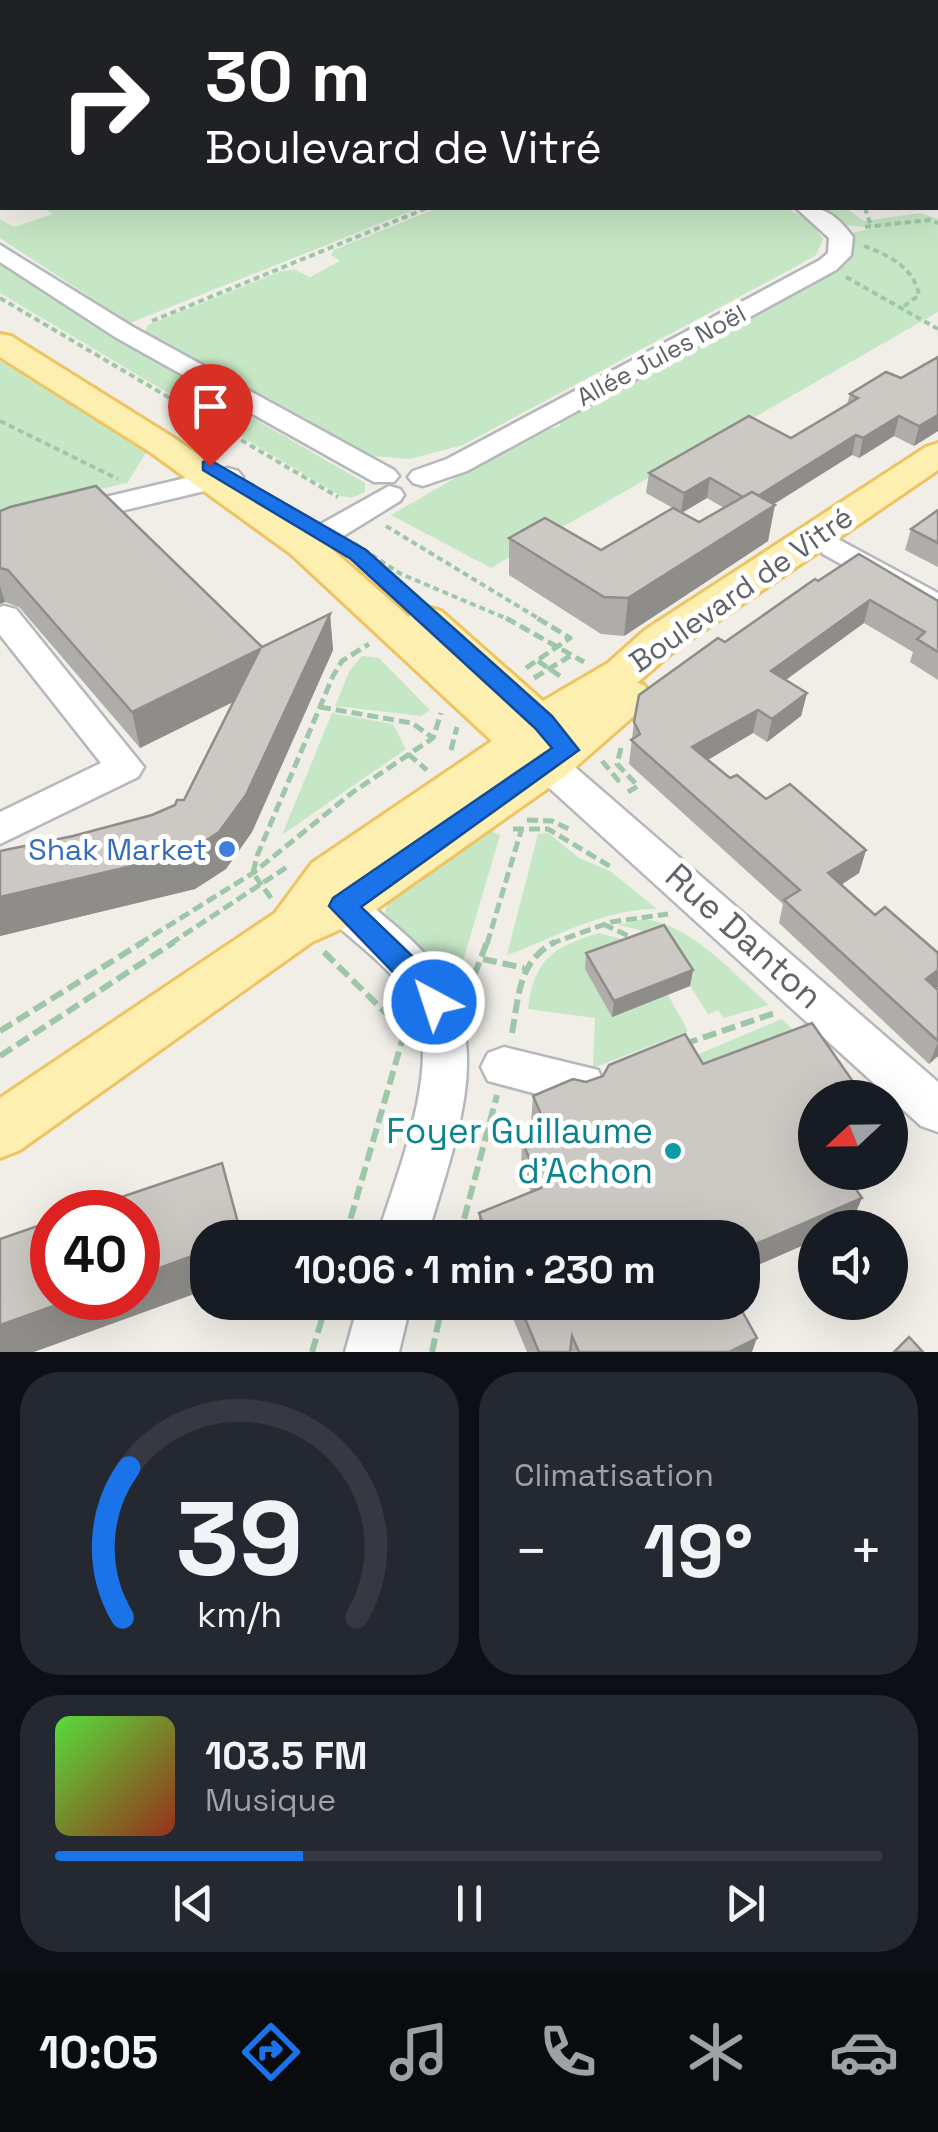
<!DOCTYPE html>
<html lang="fr">
<meta charset="utf-8">
<style>
:root{--surface:#171b24;--page:#242831;--text:#f1f3f6;--muted:#9ea1a6;--line:#363941;--accent:#1a73e8}
body{margin:0;font-family:"Space Grotesk",sans-serif;background:var(--page);color:var(--text);height:100vh;display:flex;flex-direction:column;font-size:38px;white-space:nowrap}
*{box-sizing:border-box;margin:0}
p{font-size:32px;color:var(--muted)}
.icon{flex:none;width:55px;height:55px;fill:none;stroke:currentColor;stroke-width:2;stroke-linecap:round;stroke-linejoin:round}
.map{position:relative;height:1352px;overflow:hidden}
.panel{display:flex;flex-direction:column;gap:20px;padding:20px;background:#0d0f14;flex:1}
.panel>*{flex:none}
.hud{position:absolute;left:0px;top:0px;width:940px;height:210px;box-shadow:0 10px 40px #0002;background:#202124;color:#fff;overflow:hidden}
.needle{width:65px;rotate:248deg}
.tools{position:absolute;left:798px;top:1080px;display:grid;gap:20px}
.tools a{display:grid;place-items:center;width:110px;height:110px;border-radius:50%;background:var(--surface);box-shadow:0 10px 40px #0002;font-size:50px}
.speed{position:absolute;left:30px;top:1190px;display:flex;gap:20px;font-size:50px;font-weight:700;text-align:center}
.speed>*{display:grid;place-content:center;width:130px;height:130px;border-radius:50%;background:var(--surface);box-shadow:0 10px 40px #0002;line-height:1}
.speed .limit{border:15px solid #d22;background:#fff;color:#111}
.pin{position:absolute;display:grid;place-items:center;width:85px;height:85px;color:#fff;margin:-102px -42px;border-radius:50% 50% 50% 0;rotate:-45deg;box-shadow:0 0 10px #0007}
.pin .icon{rotate:45deg}
.me{position:absolute;width:110px;margin:-55px;rotate:320deg;stroke-linejoin:round;filter:drop-shadow(0 0 8px #0008)}
.turn{display:flex;align-items:center;gap:35px;height:210px;padding:0 40px;font-size:45px}
.turn .icon{width:130px;height:130px;stroke-width:2.5}
.turn b{display:block;font-size:70px;line-height:85px}
.big{font-size:75px;font-weight:700;line-height:1.1}
.panel .card{flex:1;display:flex;flex-direction:column;justify-content:center;gap:15px;min-width:0;padding:0 35px;border-radius:40px;background:var(--page)}
.panel .dial{align-items:center;gap:0}
.dial svg{height:260px;overflow:visible;fill:none;stroke:var(--line);stroke-width:7;stroke-linecap:round;text-anchor:middle}
.dial text{fill:var(--text);stroke:none}
.song{display:flex;align-items:center;gap:30px}
.cover{width:120px;height:120px;border-radius:15px;background:linear-gradient(135deg,hsl(110 70% 55%),hsl(10 70% 35%))}
.played{height:10px;border-radius:5px;background:linear-gradient(90deg,var(--accent) 30%,var(--line) 30%)}
.keys{display:flex;justify-content:space-around;direction:ltr}
.heat{display:flex;justify-content:space-between;align-items:center;font-size:55px;direction:ltr}
.panel .tiles{flex:1;display:grid;gap:20px;grid-template-columns:1fr 1fr}
.card:last-child{grid-column:span 2}
.trip{position:absolute;left:190px;top:1220px;width:570px;height:100px;border-radius:40px;background:var(--surface);box-shadow:0 10px 40px #0002;font-weight:700;line-height:100px;text-align:center}
.tab-bar{display:flex;height:160px;justify-content:space-around;align-items:center;background:#090b0e;color:var(--muted)}
.tab-bar .icon{width:70px;height:70px}
.tab-bar .current{color:var(--accent)}
.tab-bar b{font-size:45px;color:var(--text)}
.map>svg:first-child{display:block}
.green{fill:#c6e7c5}
.lines{fill:none;stroke-linecap:round;stroke-linejoin:round}
.minor-casing{stroke:#b4b7bb;stroke-width:5}
.major-casing{stroke:#eec463;stroke-width:6}
.path-far3{stroke:#9ec7a9;stroke-width:2.5;stroke-dasharray:5 2.5;stroke-linecap:butt}
.path-far2{stroke:#9ec7a9;stroke-width:4;stroke-dasharray:6 4;stroke-linecap:butt}
.path-far1{stroke:#9ec7a9;stroke-width:5;stroke-dasharray:11 5;stroke-linecap:butt}
.path{stroke:#9ec7a9;stroke-width:6;stroke-dasharray:14 6;stroke-linecap:butt}
.minor{fill:#fff;fill-rule:evenodd}
.major{fill:#fdefb0;fill-rule:evenodd}
.wall{fill:#afada9;fill-rule:evenodd}
.shaded-wall{fill:#8f8d89}
.building{fill:#ccc9c4;stroke:#8f8d89;stroke-width:2.5}
.route{fill:#1a73e8;stroke:#114b97;stroke-width:2.5}
.shop-dot{fill:#3f7fe0;stroke:#fff;stroke-width:4}
.culture-dot{fill:#0f9aa8;stroke:#fff;stroke-width:4}
.labels{text-anchor:middle;dominant-baseline:central;stroke-width:10;stroke-linejoin:round;paint-order:stroke}
.far-street-label{font-size:25px;fill:#5f6267;stroke:#fff}
.street-label{font-size:30px;fill:#5f6267;stroke:#fff}
.shop-label{font-size:30px;fill:#366cbe;stroke:#fff;text-anchor:end}
.near-street-label{font-size:35px;fill:#5f6267;stroke:#fff}
.near-culture-label{font-size:35px;fill:#0d838f;stroke:#fff;text-anchor:end}
</style>
<div class="map">
<svg width="938" height="1352" viewBox="0 0 938 1352">
<rect width="100%" height="100%" fill="#f0eee7"/>
<g class="green">
<path d="M44,208H419L130,323L111,316L114,313L0,238V219L14,227L53,214Z"/>
<path d="M437,208H787L810,222L823,239L816,255L793,268L463,445L410,459L372,456L144,334L148,325L281,271L295,270L310,277L340,261L331,255L334,250Z"/>
<path d="M819,208H846L864,221L920,213L938,219V312L491,568L391,515L533,433L560,426V419L843,264L852,251L851,233L875,228L845,225Z"/>
<path d="M0,262L112,336L365,483V492L351,498L341,496L0,293Z"/>
<path d="M0,356L148,450L127,483L0,512Z"/>
<path d="M362,656L379,658L430,710L421,716L335,706L350,670Z"/>
<path d="M332,713L393,724L406,749L282,835Z"/>
<path d="M491,831L500,835L460,971L432,958L385,913L388,902Z"/>
<path d="M548,833L579,858L610,871L657,909C602,909 558,937 507,955L538,834Z"/>
<path d="M643,919C693,925 732,973 769,1005L724,1018L718,1010L708,1014L661,941L651,944L640,930L618,925Z"/>
<path d="M599,933L625,940L668,995L688,1031L593,1068L595,1018L528,1009C534,959 553,947 599,933Z"/>
<path d="M782,1019L811,1048L697,1092L680,1062Z"/>
</g>
<g class="lines">
<defs>
<g id="minor">
<path d="M552,0H579L580,2H553Z"/>
<path d="M642,0H673L674,2H643Z"/>
<path d="M796,208C824,206 836,214 853,237L851,255L836,270L467,471L423,486L413,483L408,477L413,471L447,459L820,260L828,253L829,238Z"/>
<path d="M0,245L133,327L394,470L399,476L394,482H374L115,337L0,262Z"/>
<path d="M228,468L238,471L243,477L238,483L0,540V522Z"/>
<path d="M389,486L400,489L404,495L400,501L316,553H294L289,546L294,539Z"/>
<path d="M834,537L938,593V618L823,554L818,547L823,540Z"/>
<path d="M4,606L16,609L144,767L138,777L0,844V812L101,763L0,635V607Z"/>
<path d="M548,751L561,755L938,1082V1132L921,1126L535,775L529,765L535,755Z"/>
<path d="M343,889L358,894C386,919 420,943 442,975C496,1053 449,1156 427,1238H377C395,1177 447,1057 410,999C390,967 356,943 328,918L322,906L328,894Z"/>
<path d="M504,1047L598,1070L605,1085L598,1100L582,1106L488,1081L481,1067L488,1053Z"/>
<path d="M359,1302H411L399,1352H345Z"/>
</g>
<path id="major" d="M0,334L11,336L174,438L319,538L409,617L413,611L427,607L441,611L543,701L608,663L645,630L926,447L938,443V470L675,650L637,683L644,685L651,696L644,707L564,777L361,920L312,942L20,1150L0,1158V1098L275,913L312,863L492,741L291,554L150,452L0,357Z"/>
</defs>
<use href="#minor" class="minor-casing"/>
<use href="#major" class="major-casing"/>
<path class="path-far3" d="M135,2L144,0"/>
<g class="path-far2">
<path d="M865,208L871,226"/>
<path d="M865,227L929,220L938,223"/>
<path d="M864,246C888,255 914,267 919,295L900,309"/>
<path d="M846,277L938,329"/>
<path d="M0,298L338,497"/>
<path d="M152,321L427,208"/>
<path d="M0,421L118,479"/>
<path d="M386,526L541,620"/>
<path d="M355,544L401,574L510,620"/>
</g>
<g class="path-far1">
<path d="M506,618L584,662"/>
<path d="M538,661L560,676"/>
<path d="M526,668L570,638L537,618"/>
<path d="M534,678L570,656"/>
<path d="M320,707L412,723L433,738"/>
<path d="M621,748L617,764L638,786L628,792"/>
<path d="M451,750L457,727"/>
<path d="M408,754L427,770"/>
<path d="M602,761L618,780L614,782"/>
<path d="M527,820L552,821L569,829"/>
<path d="M513,829H548L611,867"/>
<path d="M271,898L253,873L257,856L333,676L342,661L369,644"/>
<path d="M603,924L635,939"/>
<path d="M139,944L253,873L353,792L433,738L441,713"/>
<path d="M170,944L290,865"/>
<path d="M487,944L521,831"/>
<path d="M550,944L611,922L668,914"/>
</g>
<g class="path">
<path d="M324,952L405,1032"/>
<path d="M483,959L524,968"/>
<path d="M467,994L487,942"/>
<path d="M0,1031L143,942"/>
<path d="M512,1033C519,996 518,961 555,942"/>
<path d="M684,1044L778,1012"/>
<path d="M0,1056L174,942"/>
<path d="M345,1238L404,1034"/>
<path d="M459,1238L497,1095"/>
<path d="M312,1352L327,1302"/>
<path d="M432,1352L443,1302"/>
</g>
<use href="#minor" class="minor"/>
<use href="#major" class="major"/>
</g>
<g class="wall">
<path d="M938,357V431L914,446L894,436L859,458L852,455L774,504L768,541L624,636L601,634L509,575V538L601,550L673,508L646,493L649,473L791,438L847,404L850,394L901,378ZM707,498L724,508L699,522L682,513Z"/>
<path d="M938,510V567L905,550L911,529Z"/>
<path d="M0,511L262,647L330,614L333,650L252,832L226,869L195,889L0,936V851L73,836L152,815L184,800L233,702L140,748L19,607L5,602L0,604Z"/>
<path d="M818,581L938,601V680L910,662L913,652L864,623L786,680L807,693L801,716L767,742L753,733L708,760L730,778L766,799L866,850L859,873L841,885L938,987L936,988L938,990V1056L929,1064L779,923L783,904L629,764L634,722L725,642Z"/>
<path d="M586,953L693,970L690,986L612,1017L585,969Z"/>
<path d="M703,1064L863,1096V1098H815V1172L851,1224L815,1228V1240L742,1272V1238H479V1213L531,1192L521,1167L522,1140L536,1135L531,1123L533,1096L586,1082Z"/>
<path d="M506,1302H737L752,1352H527Z"/>
</g>
<g class="shaded-wall">
<path d="M721,0H740V2H718Z"/>
<path d="M2,123V143L0,144V124Z"/>
<path d="M938,415V431L914,446L919,426Z"/>
<path d="M899,416L894,436L859,458L863,438Z"/>
<path d="M856,435L852,455L747,521L750,501Z"/>
<path d="M710,478L707,498L681,513L684,493Z"/>
<path d="M775,505L768,541L624,636L628,598Z"/>
<path d="M0,586L5,602L0,604Z"/>
<path d="M870,600L864,623L766,694L771,671Z"/>
<path d="M330,614L333,650L252,832L226,869L195,889L0,936V897L187,853Z"/>
<path d="M260,649L265,686L140,748L132,712Z"/>
<path d="M807,693L801,716L767,742L772,719Z"/>
<path d="M758,710L753,733L689,771L692,747Z"/>
<path d="M866,850L859,873L822,897L828,873Z"/>
<path d="M693,970L690,986L612,1017L614,1001Z"/>
<path d="M938,970V987L917,1002L926,979Z"/>
<path d="M938,1042V1056L929,1064Z"/>
<path d="M862,1198L851,1224L843,1228H815V1240L742,1272V1250Z"/>
<path d="M208,1250V1289L34,1352H0V1325L76,1298H138V1276Z"/>
<path d="M757,1338L752,1352H729Z"/>
</g>
<g class="building">
<path d="M322,0H421L428,2H313Z"/>
<path d="M705,0H721L718,2H704Z"/>
<path d="M879,0H938V36V2H867Z"/>
<path d="M2,83V123L0,124V84Z"/>
<path d="M938,357V415L919,426L899,416L863,438L856,435L758,496L752,492L743,497L710,478L684,493L649,473L749,416L791,438L858,398L850,394L886,372L901,378Z"/>
<path d="M96,486L262,647L330,614L246,795L219,832L187,853L0,897V851L73,836L152,815L175,805L177,800H184L260,649L132,712L8,570L0,568V511L10,507Z"/>
<path d="M752,492L775,505L628,598L604,597L509,538L545,518L601,550L673,508L699,522Z"/>
<path d="M938,510V543L911,529Z"/>
<path d="M859,554L938,601V652L917,639L925,632L870,600L771,671L807,693L772,719L758,710L692,747L730,778L737,775L766,799L790,784L866,850L828,873L875,915L885,907L938,953V970L926,979L938,990V1041L784,900L800,890L631,740L640,734L634,722L639,695L718,638L725,642L815,579L818,581Z"/>
<path d="M664,925L693,970L614,1001L586,953Z"/>
<path d="M812,1023L863,1096L815,1098V1116L808,1119L815,1129V1172H844L862,1198L742,1250V1238H489L479,1213L541,1188L522,1140L548,1130L533,1096L573,1079L586,1082L603,1076L609,1065L685,1034L703,1064Z"/>
<path d="M222,1163L242,1238H208V1250L138,1276V1212H77Z"/>
<path d="M52,1221V1298H76L0,1325V1239Z"/>
<path d="M518,1302H737L757,1338L729,1352H579L572,1336L570,1352H539Z"/>
<path d="M909,1337L923,1352H894Z"/>
</g>
<path class="route" d="M210,460L366,550L552,716L579,750L361,907L433,976L449,1002L444,1010L434,1014L424,1010L413,993L329,906L333,898L552,748L535,728L351,559L203,470V462Z"/>
<circle class="shop-dot" cx="227" cy="849" r="10"/>
<circle class="culture-dot" cx="673" cy="1151" r="10"/>
<g class="labels">
<g class="far-street-label">
<text transform="translate(661 355) rotate(-28)">Allée Jules Noël</text>
</g>
<g class="street-label">
<text transform="translate(741 589) rotate(-35)">Boulevard de Vitré</text>
</g>
<g class="shop-label">
<text x="207" y="849">Shak Market</text>
</g>
<g class="near-street-label">
<text transform="translate(744 936) rotate(42)">Rue Danton</text>
</g>
<g class="near-culture-label">
<text x="653" y="1131">Foyer Guillaume<tspan x="653" dy="40">d'Achon</tspan></text>
</g>
</g>
</svg>
<div class="tools">
<a><svg class="needle" viewBox="-14 -14 28 28"><path d="M0-13l5 13h-10z" fill="#e53935"/><path d="M0 13l5-13h-10z" fill="#9ea1a6"/></svg></a>
<a><svg class="icon" aria-label="sound" viewBox="0 0 24 24"><path d="M4 9h4l5-4v14l-5-4H4zM17 9q2 3 0 6"/></svg></a>
</div>
<div class="speed"><div class="limit">40</div></div>
<div class="pin" style="left:210px;top:466px;background:#d93025"><svg class="icon" aria-label="arrive" viewBox="0 0 24 24"><path d="M6 21V4h12l-3 4 3 4H6"/></svg></div>
<svg class="me" style="left:434px;top:1002px" viewBox="-20 -20 40 40"><circle r="17" fill="#1a73e8" stroke="#fff" stroke-width="3"/><path d="M0-11L8 9 0 5-8 9z" fill="#fff"/></svg>
<div class="trip">10:06 · 1 min · 230 m</div>
<div class="hud">
<div class="turn"><svg class="icon" aria-label="right" viewBox="0 0 24 24"><path d="M7 20v-9h11M14 6l5 5-5 5"/></svg><div><b>30 m</b>Boulevard de Vitré</div></div>
</div>
</div>
<section class="panel">
<div class="tiles">
<div class="card dial"><svg viewBox="0 0 100 80">
<path d="M14 69A42 42 0 1 1 86 69"/>
<path d="M14 69A42 42 0 0 1 16 23" stroke="#1a73e8"/>
<text x="50" y="56" font-size="32" font-weight="700">39</text>
<text x="50" y="72" font-size="11">km/h</text>
</svg></div>
<div class="card"><p>Climatisation</p>
<div class="heat"><a>−</a><b class="big">19°</b><a>+</a></div>
</div>
<div class="card">
<div class="song"><i class="cover"></i><div><b>103.5 FM</b><p>Musique</p></div></div>
<div class="played"></div>
<div class="keys"><svg class="icon" aria-label="previous" viewBox="0 0 24 24"><path d="M18 5L8 12l10 7zM5 5v14"/></svg><svg class="icon" aria-label="pause" viewBox="0 0 24 24"><path d="M8 5v14M16 5v14"/></svg><svg class="icon" aria-label="next" viewBox="0 0 24 24"><path d="M6 5l10 7-10 7zM19 5v14"/></svg></div>
</div>
</div>
</section>
<nav class="tab-bar">
<b>10:05</b>
<svg class="icon current" aria-label="directions" viewBox="0 0 24 24"><path d="M12 3l9 9-9 9-9-9zM9 14v-3h6M13 9l2 2-2 2"/></svg>
<svg class="icon" aria-label="music" viewBox="0 0 24 24"><path d="M9 18V5l10-2v13"/><circle cx="6" cy="18" r="3"/><circle cx="16" cy="16" r="3"/></svg>
<svg class="icon" aria-label="phone" viewBox="0 0 24 24"><path d="M5 4h4l2 5-3 2q2 4 5 5l2-3 5 2v4C11 20 4 13 5 4z"/></svg>
<svg class="icon" aria-label="climate" viewBox="0 0 24 24"><path d="M12 3v18M4 7l16 10M4 17L20 7"/></svg>
<svg class="icon" aria-label="car" viewBox="0 0 24 24"><path d="M5 17H2v-5l4-1 3-4h7l3 4 3 1v5h-3M9 17h6M6 11h13"/><circle cx="7" cy="17" r="2"/><circle cx="17" cy="17" r="2"/></svg>
</nav>
